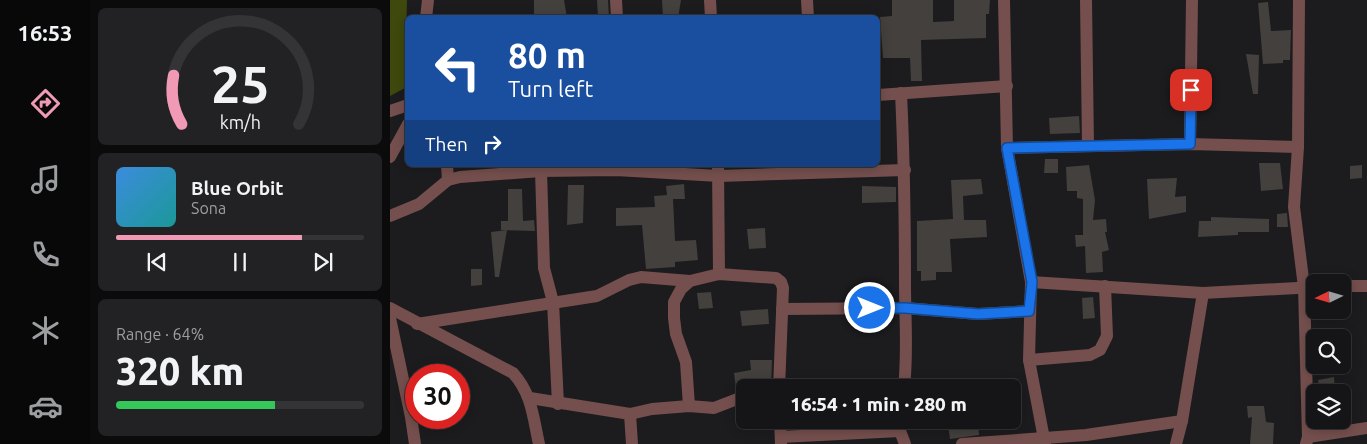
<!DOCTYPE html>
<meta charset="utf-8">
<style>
:root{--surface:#151416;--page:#222123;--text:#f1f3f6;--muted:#9d9ea1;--line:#343335;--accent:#f09ab6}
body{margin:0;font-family:Ubuntu,sans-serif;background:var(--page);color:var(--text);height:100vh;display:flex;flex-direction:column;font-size:19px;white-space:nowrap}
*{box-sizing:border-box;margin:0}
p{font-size:16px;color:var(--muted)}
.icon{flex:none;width:28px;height:28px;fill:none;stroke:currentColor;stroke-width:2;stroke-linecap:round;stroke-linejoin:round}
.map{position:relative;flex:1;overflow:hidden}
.drawer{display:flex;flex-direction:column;gap:8px;padding:8px;background:#0c0b0c;width:300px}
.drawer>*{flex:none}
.guide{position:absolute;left:15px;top:15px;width:475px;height:152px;border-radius:8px;box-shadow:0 2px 12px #0003,0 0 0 1px var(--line);background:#1a4fa0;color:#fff;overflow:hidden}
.needle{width:32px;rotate:265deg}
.tools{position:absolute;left:916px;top:274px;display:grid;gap:10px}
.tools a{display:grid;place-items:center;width:45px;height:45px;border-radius:8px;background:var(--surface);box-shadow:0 2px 12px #0003,0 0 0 1px var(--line);font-size:25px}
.speed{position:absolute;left:15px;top:364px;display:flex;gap:10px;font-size:25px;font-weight:700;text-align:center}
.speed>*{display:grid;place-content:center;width:65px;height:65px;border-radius:50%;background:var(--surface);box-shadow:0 2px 12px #0003,0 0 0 1px var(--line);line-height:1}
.speed .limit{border:8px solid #d22;background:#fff;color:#111}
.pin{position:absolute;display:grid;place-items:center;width:42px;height:42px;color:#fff;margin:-21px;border-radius:10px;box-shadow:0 2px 8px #0006}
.me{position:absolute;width:55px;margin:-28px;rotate:90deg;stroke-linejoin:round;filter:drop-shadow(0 0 4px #0008)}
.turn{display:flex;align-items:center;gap:18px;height:105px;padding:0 20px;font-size:22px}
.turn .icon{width:65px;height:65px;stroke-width:2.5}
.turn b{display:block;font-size:35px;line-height:42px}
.then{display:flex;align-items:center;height:48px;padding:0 20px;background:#0003;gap:10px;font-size:19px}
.big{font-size:38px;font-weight:800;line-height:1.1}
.drawer .card{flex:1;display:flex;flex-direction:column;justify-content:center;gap:8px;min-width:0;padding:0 18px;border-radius:8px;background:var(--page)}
.drawer .dial{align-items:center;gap:0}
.dial svg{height:130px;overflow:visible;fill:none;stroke:var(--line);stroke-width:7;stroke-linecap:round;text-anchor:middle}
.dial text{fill:var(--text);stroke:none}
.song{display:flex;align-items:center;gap:15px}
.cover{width:60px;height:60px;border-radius:8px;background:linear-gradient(135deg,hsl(210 70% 55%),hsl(180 70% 35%))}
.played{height:5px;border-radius:2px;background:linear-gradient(90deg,var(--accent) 75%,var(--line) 75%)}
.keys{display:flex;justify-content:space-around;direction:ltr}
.charge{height:8px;border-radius:4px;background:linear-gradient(90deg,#34c759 64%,var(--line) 0)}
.trip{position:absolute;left:346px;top:379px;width:285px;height:50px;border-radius:8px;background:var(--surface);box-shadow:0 2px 12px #0003,0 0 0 1px var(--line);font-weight:800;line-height:50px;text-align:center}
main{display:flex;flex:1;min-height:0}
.tabs{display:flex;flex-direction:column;width:90px;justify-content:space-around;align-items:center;background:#080809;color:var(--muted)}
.tabs .icon{width:35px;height:35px}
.tabs .selected{color:var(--accent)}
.tabs b{font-size:22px;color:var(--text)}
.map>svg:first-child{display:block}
.green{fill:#3f480d}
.building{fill:#43403d}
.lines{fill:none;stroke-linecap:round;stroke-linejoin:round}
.street{stroke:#744f4d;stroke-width:12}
.route-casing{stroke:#114b97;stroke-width:12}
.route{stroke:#1a73e8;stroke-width:9}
</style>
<main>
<nav class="tabs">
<b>16:53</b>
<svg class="icon selected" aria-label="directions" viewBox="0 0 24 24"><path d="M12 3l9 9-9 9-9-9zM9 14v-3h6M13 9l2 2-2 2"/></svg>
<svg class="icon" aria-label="music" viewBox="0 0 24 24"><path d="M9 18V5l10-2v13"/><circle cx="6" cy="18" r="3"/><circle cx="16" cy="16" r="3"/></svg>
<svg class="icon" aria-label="phone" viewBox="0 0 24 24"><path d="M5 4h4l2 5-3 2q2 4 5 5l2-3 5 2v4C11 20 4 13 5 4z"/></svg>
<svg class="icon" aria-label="climate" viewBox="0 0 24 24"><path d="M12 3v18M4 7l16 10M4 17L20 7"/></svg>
<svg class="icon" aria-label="car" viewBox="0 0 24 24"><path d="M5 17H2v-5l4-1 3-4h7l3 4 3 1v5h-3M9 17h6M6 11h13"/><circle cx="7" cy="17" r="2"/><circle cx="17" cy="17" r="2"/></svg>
</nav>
<section class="drawer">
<div class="card dial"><svg viewBox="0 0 100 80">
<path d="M14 69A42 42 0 1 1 86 69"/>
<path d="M14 69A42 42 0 0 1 9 39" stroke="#f09ab6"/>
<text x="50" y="56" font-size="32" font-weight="700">25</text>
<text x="50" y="72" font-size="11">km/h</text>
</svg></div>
<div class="card">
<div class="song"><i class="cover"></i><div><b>Blue Orbit</b><p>Sona</p></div></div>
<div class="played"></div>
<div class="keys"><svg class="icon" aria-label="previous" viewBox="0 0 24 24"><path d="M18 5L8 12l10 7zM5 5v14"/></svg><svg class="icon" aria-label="pause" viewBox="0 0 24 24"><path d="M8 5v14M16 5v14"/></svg><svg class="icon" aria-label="next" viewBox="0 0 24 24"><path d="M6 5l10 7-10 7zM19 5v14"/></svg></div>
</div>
<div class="card"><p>Range · 64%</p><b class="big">320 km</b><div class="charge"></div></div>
</section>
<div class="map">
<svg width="977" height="444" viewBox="0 0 977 444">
<rect width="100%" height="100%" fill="#1c1b1e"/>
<path class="green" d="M0,0H17L15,88L0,96Z"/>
<g class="building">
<path d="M144,0H174L177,18H144Z"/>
<path d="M207,0H218L219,18H208Z"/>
<path d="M272,0H291L288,18H273Z"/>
<path d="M502,0H543V22L564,21V0H600L599,14H596V38L531,40L532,81H521L520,58H493L490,17L502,16Z"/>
<path d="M878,2L881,31L901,30L900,60H893V63L873,64L868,3Z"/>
<path d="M856,54L869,55L868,94H863Z"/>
<path d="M689,116L690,133L660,134L659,118Z"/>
<path d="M655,159H668V173H654Z"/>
<path d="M869,163H890L893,189L871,191Z"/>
<path d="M699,165L705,200L703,220L716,219L717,232H715L719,250L712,252L713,272L696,273L695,246L686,247L685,235H693V199L687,198V191H677L676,167Z"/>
<path d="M972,165V178L960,179V166Z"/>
<path d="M787,178L785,197L796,196V212L759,219L757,179Z"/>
<path d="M591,179L593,194L573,196L574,220H596L597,237L560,239L562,272H546V280L531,281V271H527V221L563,219L561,180Z"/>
<path d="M294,184L295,199H283L285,241L306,240L308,260L285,262V267L256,269L252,225L226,226V208L265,207L264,196L277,195L276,186Z"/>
<path d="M178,185H194L193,223L177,225Z"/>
<path d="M472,186L506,187V202L472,203Z"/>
<path d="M118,189H132L133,221L144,220L145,231L111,230V221H118Z"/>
<path d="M897,213L898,227H887V214Z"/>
<path d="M821,217L879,219V232H848V235L808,237L809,221H821Z"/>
<path d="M375,228L376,248L359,249L357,229Z"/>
<path d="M117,230L109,277H105L101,232Z"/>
<path d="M81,269H92V285L81,286Z"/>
<path d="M321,292L323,308L309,309L307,293Z"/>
<path d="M703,297L705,318L693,319L692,298Z"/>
<path d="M378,309L379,324L352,326L350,311Z"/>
<path d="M360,360H382L381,388L367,386L346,389L344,373L361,370Z"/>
<path d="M944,377L945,390L930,392L928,380Z"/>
<path d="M857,406H874L876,422L884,423L883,444H860L862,417L858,418Z"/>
<path d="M588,421L589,435L560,439L558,425Z"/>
</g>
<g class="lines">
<g class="street">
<path d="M226,0L227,18"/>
<path d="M320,0L321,18"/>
<path d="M417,0L418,18"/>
<path d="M614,0L617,148L641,282L639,360L655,444"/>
<path d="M696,0L698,145"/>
<path d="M909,0L908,147L904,207L914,287L918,437L916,444"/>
<path d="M36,18L38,0"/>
<path d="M511,93C514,157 515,221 515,285C515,321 518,351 514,388"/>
<path d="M488,95L617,86"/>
<path d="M0,111L18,105"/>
<path d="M800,144L802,0"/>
<path d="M617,148L800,144L908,147"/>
<path d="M0,157L18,124"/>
<path d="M57,165L58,180"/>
<path d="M328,165L329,274"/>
<path d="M151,171L154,268L163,302L168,404"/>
<path d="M0,216L29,204L58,180L70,177L151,171L226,170L329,176L515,170"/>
<path d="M641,282L813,293L925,287"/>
<path d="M952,286H977"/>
<path d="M0,308L123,373C142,394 143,417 149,444"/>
<path d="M392,309L515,308L588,314L639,311"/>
<path d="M0,318L21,417L25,444"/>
<path d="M27,324L207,296L239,280L251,277L300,281"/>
<path d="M639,360L700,355L710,350L717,336L715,286"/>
<path d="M140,398L240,414L262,409L299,406L324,408L355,396"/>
<path d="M299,406L296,362L286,334L284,318V302L291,289L300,281L329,274L386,278L391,282L393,288L389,388"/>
<path d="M240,414L242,444"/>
<path d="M390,420L391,444"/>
<path d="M511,420L510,431L515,444"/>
<path d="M391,437L510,431"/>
<path d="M918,437L977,428"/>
<path d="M572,444L696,435L792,421"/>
<path d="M786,444L792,421L813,293"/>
</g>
</g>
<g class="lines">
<defs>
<path id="route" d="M480,308H515L588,314L639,311L642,282L617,148L800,144L801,90"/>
</defs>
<use href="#route" class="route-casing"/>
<use href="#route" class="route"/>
</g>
</svg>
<div class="tools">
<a><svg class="needle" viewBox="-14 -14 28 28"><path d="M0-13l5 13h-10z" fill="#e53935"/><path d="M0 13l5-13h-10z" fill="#9d9ea1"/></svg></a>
<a><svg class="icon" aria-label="search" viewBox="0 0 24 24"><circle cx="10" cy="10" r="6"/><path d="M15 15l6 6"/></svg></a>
<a><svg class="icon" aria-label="layers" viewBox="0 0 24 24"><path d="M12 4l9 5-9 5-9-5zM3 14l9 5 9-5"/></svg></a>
</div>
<div class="speed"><div class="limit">30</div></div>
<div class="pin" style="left:801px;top:90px;background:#d93025"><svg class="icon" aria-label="arrive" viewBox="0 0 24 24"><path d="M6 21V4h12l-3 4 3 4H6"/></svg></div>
<svg class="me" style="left:480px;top:308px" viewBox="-20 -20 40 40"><circle r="17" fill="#1a73e8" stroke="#fff" stroke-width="3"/><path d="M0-11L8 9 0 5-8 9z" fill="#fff"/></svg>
<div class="trip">16:54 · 1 min · 280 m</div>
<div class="guide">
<div class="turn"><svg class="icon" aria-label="left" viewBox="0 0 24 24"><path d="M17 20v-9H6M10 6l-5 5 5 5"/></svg><div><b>80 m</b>Turn left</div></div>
<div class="then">Then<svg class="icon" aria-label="right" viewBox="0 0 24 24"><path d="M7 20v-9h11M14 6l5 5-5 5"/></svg></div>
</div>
</div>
</main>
